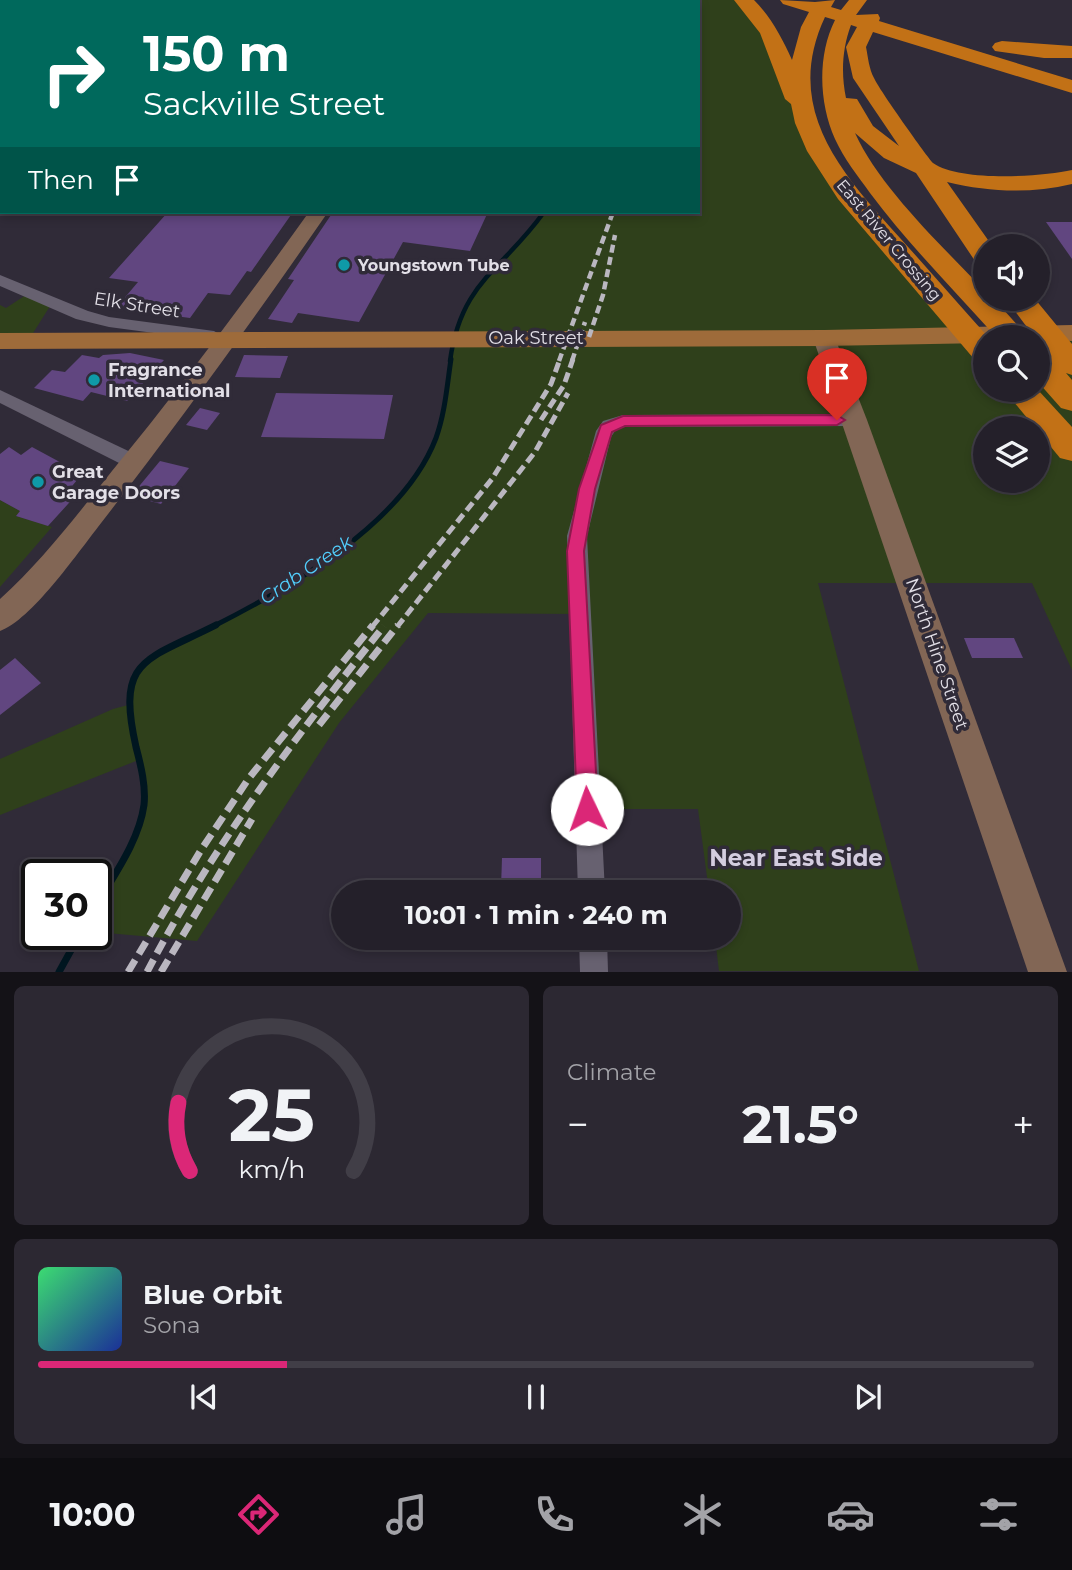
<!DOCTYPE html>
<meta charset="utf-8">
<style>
:root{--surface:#24202a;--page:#2c2832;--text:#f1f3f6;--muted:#a3a3a8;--line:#413e47;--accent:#db2777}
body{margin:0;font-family:Montserrat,sans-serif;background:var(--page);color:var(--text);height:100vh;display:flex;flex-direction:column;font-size:26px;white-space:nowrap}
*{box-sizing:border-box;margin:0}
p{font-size:23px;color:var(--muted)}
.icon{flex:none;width:38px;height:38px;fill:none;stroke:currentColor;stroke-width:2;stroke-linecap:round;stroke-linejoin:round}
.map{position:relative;height:972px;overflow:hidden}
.drawer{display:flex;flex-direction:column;gap:14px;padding:14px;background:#141217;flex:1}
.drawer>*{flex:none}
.guide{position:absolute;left:0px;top:0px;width:700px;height:214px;box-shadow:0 4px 10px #0003,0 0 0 2px var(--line);background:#00695c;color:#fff;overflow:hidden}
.tools{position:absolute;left:973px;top:234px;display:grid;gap:14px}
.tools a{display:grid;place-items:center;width:77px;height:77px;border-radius:50%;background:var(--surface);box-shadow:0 4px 10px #0003,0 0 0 2px var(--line);font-size:35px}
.speed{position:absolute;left:21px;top:859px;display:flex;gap:14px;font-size:35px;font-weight:700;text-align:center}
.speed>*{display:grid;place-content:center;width:91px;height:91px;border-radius:50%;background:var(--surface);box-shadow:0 4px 10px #0003,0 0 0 2px var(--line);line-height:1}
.speed .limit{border:4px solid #111;border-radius:10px;background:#fff;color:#111}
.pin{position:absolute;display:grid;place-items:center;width:60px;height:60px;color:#fff;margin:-72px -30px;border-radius:50% 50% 50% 0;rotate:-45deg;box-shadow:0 0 7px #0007}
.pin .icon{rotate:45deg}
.me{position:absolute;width:77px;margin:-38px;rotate:357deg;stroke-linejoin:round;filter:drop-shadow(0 0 5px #0008)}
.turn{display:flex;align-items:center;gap:24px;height:147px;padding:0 28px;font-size:32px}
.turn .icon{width:91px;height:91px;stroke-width:2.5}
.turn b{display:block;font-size:49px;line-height:60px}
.then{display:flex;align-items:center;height:66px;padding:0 28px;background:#0003;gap:14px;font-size:26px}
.big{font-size:52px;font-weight:700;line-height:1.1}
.drawer .tile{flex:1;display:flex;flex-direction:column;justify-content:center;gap:10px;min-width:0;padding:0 24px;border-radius:10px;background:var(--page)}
.drawer .dial{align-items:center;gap:0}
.dial svg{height:182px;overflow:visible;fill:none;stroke:var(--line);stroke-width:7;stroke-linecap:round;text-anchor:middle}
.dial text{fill:var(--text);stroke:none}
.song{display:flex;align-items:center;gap:21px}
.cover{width:84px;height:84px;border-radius:10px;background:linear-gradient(135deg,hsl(140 70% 55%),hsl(230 70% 35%))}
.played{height:7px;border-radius:4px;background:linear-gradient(90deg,var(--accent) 25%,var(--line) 25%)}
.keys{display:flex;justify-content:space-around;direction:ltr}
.heat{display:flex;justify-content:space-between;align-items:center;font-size:38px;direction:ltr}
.drawer .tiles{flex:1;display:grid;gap:14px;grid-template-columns:1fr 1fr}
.tile:last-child{grid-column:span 2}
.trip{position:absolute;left:331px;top:880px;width:410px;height:70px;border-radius:35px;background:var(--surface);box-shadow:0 4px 10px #0003,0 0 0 2px var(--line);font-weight:700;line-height:70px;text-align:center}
.dock{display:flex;height:112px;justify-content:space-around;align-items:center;background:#0e0d11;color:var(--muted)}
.dock .icon{width:49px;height:49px}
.dock .selected{color:var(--accent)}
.dock b{font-size:32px;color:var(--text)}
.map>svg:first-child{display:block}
.green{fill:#2f401b;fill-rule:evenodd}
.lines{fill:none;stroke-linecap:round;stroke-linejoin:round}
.stream-far2{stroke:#001620;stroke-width:4.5}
.stream-far1{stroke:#001620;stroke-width:5}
.stream{stroke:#001620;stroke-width:7}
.building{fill:#614680}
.street{fill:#676170;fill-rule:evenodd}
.secondary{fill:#826655;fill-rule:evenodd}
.primary{fill:#9e6b3a;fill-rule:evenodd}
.highway{fill:#c27116;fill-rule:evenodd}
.rail-far2{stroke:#bab7c0;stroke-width:4.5;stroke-dasharray:8 4.5;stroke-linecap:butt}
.rail-far1{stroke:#bab7c0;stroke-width:5;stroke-dasharray:10 5;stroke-linecap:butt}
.rail{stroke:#bab7c0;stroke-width:7;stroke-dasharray:14 7;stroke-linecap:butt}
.route{fill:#db2777;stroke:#8e194d;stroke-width:2}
.culture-dot{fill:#0f9aa8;stroke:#302b38;stroke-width:2.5}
.labels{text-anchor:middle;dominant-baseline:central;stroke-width:7;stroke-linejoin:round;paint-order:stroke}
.far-street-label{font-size:16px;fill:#e2dfe7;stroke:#302b38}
.far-poi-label{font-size:16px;font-weight:bold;fill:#e2dfe7;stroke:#302b38;text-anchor:start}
.street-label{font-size:18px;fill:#e2dfe7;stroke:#302b38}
.poi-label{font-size:18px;font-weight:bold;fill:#e2dfe7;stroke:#302b38;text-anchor:start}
.water-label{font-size:19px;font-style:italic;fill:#52cefc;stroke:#302b38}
.near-neighbourhood-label{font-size:23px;font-weight:bold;fill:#d4cddf;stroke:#302b38}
</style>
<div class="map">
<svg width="1072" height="972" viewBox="0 0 1072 972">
<rect width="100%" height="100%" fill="#302b38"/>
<g class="green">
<path d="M643,0H743L757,11L814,141L971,336L1072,333V670L1032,583H818L919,971H719L715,938H728V892H709L698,809H587L578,614L428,613L339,723L197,941L96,932V906L126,853L144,804L141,759L0,815V759L113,709L128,705C128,683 135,673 150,658C250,606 366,559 426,458C455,410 443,361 461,314C478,273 518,248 544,212H698V2ZM985,338H1038V390H985ZM985,429H1038V481H985Z"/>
<path d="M29,293L52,303L28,341H0V305L6,308Z"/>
<path d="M0,500L20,511L16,516L52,527L0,587Z"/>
</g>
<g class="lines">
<path class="stream-far2" d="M450,361C461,281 502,271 544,212"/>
<path class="stream-far1" d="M212,627C291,587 403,524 436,438C445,413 447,386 451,359"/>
<g class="stream">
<path d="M96,906C114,875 139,841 144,805C146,786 141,766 136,747C116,658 145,661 216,625"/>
<path d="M59,972L80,934"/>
</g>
</g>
<g class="building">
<path d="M168,212H293L251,272L247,271L230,295L208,293L190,318L116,308L138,282L109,278Z"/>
<path d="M333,212H488L470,251L403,242L359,322L298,313L292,323L268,319L294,280L288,279Z"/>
<path d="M1046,222H1072V259Z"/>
<path d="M130,353L164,360L127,401L91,392L83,401L34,388L52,370L65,372L82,355L99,358L103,355Z"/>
<path d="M244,355L288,356L280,378L235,377Z"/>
<path d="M276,393L393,395L384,439L261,437Z"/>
<path d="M200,408L220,413L207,430L186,425Z"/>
<path d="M9,447L21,455L32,447L82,474L68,491L78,493L48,526L16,516L20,511L0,500V454Z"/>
<path d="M160,461L189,468L161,504L131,496Z"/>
<path d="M964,638H1014L1023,658H972Z"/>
<path d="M15,658L41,683L0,715V670Z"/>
<path d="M502,858H541V888H501Z"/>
</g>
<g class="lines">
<g class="street">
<path d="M233,0H249L250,2H234Z"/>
<rect x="0" y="7" width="2" height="6"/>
<path d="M0,91H2L0,99Z"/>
<path d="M0,185H2L0,194Z"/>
<path d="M0,275L88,311L109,317L214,331L222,336L214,341L109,327L76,319L0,286Z"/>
<path d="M0,390L141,457L143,462L141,467H127L0,403Z"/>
<path d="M855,414L861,416L864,420L861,424L855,426L624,427L615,431L611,437L587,536L605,892H578L567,536L596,431L603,421L623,415Z"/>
<path d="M579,938H607L608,972H580Z"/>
</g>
<g class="secondary">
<path d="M437,0H451L436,2Z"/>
<path d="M309,212H328C254,319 178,424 98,527C77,554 31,620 0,631V599C42,561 77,515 112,471C181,387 246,300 309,212Z"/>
<path d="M824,331L832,333L835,338L867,420L1067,972H1028L813,338L816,333Z"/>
</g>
<path class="primary" d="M1072,325V341L985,338V343L824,346L0,349V333L824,330Z"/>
<g class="highway">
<path d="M734,0H754C771,17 782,38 792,60L801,27L809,12L783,4L780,0L815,2L835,0L831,7L841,10L849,0H867L856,15L878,14L880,18L879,21L1072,80V93L873,32L866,47C868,57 869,69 874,78C878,88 928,158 933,163C960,182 1041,177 1072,170V184C1029,194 989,192 947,182L993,247H985V263L975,261L916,173L884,158L855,133C880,188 943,247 985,291V299H994L1029,338H997C954,290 909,245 870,193C858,176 844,159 835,139C819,103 817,56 835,20L825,17C782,109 842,174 900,238C930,271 959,305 989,338H985V362L974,359L838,199L807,151L795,123L791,104L785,99L760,33ZM851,25L857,27L846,47L853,78L899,146L873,126L857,99L846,98C841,74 842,49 851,25Z"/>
<path d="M1002,41L1072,46V58H1044L995,51L992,47L995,43Z"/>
<path d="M1006,299H1035L1072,344V375L1066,373L1072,380V411L1061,408L1038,382V353L1049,356L1038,338H1035Z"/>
<path d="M1004,390H1038L1072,427V461L1060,458Z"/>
</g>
<g class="rail-far2">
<path d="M589,337L603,295L615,235"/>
<path d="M559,361L613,212"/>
<path d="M572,361L585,322"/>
</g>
<g class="rail-far1">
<path d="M541,420L564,385L573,359"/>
<path d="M372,627L492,479L551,384L560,359"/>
<path d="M397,627L535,452L568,393"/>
</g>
<g class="rail">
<path d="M319,725L398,625"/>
<path d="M128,972L201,850L249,778L373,625"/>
<path d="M147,972C212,847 296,736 384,626"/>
<path d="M161,972L252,819"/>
</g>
</g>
<path class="route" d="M837,415L845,420L837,425L625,426L612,432L595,489L584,551L598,809L595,816L587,820L580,816L577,809L567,551L579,489L601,425L623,416Z"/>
<g class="culture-dot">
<circle cx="344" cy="265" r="7"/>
<circle cx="94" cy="380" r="7"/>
<circle cx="38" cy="482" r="7"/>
</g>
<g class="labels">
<g class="far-street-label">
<text transform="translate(889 240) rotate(50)">East River Crossing</text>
</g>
<g class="far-poi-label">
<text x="358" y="265">Youngstown Tube</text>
</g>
<g class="street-label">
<text transform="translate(137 305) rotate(9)">Elk Street</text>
<text x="536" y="338">Oak Street</text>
<text transform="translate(937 654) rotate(71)">North Hine Street</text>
</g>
<g class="poi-label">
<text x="108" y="370">Fragrance<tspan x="108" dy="21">International</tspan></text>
<text x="52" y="472">Great<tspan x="52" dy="21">Garage Doors</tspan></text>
</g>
<g class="water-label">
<text transform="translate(306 570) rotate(-34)">Crab Creek</text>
</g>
<g class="near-neighbourhood-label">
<text x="796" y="858">Near East Side</text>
</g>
</g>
</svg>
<div class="tools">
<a><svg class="icon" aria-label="sound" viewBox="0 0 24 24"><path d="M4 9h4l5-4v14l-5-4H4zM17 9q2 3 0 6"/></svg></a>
<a><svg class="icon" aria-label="search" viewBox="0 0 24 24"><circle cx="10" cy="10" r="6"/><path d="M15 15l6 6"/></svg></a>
<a><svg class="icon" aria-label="layers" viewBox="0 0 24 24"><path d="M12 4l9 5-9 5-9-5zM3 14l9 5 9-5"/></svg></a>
</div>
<div class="speed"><div class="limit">30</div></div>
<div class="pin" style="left:837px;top:420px;background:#d93025"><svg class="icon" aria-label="arrive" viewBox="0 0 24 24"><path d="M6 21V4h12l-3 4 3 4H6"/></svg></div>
<svg class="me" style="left:587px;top:809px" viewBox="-20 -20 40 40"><circle r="19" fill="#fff"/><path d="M0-13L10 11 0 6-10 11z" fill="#db2777"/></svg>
<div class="trip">10:01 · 1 min · 240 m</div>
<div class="guide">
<div class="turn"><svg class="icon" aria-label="right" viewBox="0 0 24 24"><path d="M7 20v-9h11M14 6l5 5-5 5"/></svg><div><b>150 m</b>Sackville Street</div></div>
<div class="then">Then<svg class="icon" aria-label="arrive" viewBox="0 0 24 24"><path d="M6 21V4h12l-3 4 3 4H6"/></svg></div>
</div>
</div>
<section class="drawer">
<div class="tiles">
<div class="tile dial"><svg viewBox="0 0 100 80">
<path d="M14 69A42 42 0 1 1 86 69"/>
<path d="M14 69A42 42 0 0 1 9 39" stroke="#db2777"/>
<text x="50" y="56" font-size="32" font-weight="700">25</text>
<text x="50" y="72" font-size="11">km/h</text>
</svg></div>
<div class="tile"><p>Climate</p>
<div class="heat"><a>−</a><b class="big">21.5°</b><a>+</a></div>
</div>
<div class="tile">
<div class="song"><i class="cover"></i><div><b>Blue Orbit</b><p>Sona</p></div></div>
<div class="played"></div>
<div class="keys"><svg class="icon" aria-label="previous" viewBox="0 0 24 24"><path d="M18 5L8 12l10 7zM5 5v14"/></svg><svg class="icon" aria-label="pause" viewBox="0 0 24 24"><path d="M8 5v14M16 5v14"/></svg><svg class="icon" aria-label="next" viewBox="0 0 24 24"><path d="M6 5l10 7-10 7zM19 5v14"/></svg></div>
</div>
</div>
</section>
<nav class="dock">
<b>10:00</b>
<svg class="icon selected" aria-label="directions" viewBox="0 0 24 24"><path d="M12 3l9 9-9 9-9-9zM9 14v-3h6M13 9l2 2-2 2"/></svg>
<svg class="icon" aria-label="music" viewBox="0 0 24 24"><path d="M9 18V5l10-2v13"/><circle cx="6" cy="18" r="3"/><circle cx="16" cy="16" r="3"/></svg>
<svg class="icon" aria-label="phone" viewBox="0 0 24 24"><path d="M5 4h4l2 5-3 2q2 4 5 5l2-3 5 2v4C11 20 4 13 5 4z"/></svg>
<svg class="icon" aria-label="climate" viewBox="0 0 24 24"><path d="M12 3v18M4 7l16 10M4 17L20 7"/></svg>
<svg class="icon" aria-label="car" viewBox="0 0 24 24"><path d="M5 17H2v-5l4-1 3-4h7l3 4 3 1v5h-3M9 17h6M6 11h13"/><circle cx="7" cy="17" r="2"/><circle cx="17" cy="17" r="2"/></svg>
<svg class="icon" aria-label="filters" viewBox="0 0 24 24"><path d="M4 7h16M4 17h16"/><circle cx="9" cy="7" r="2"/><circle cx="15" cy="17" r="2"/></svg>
</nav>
